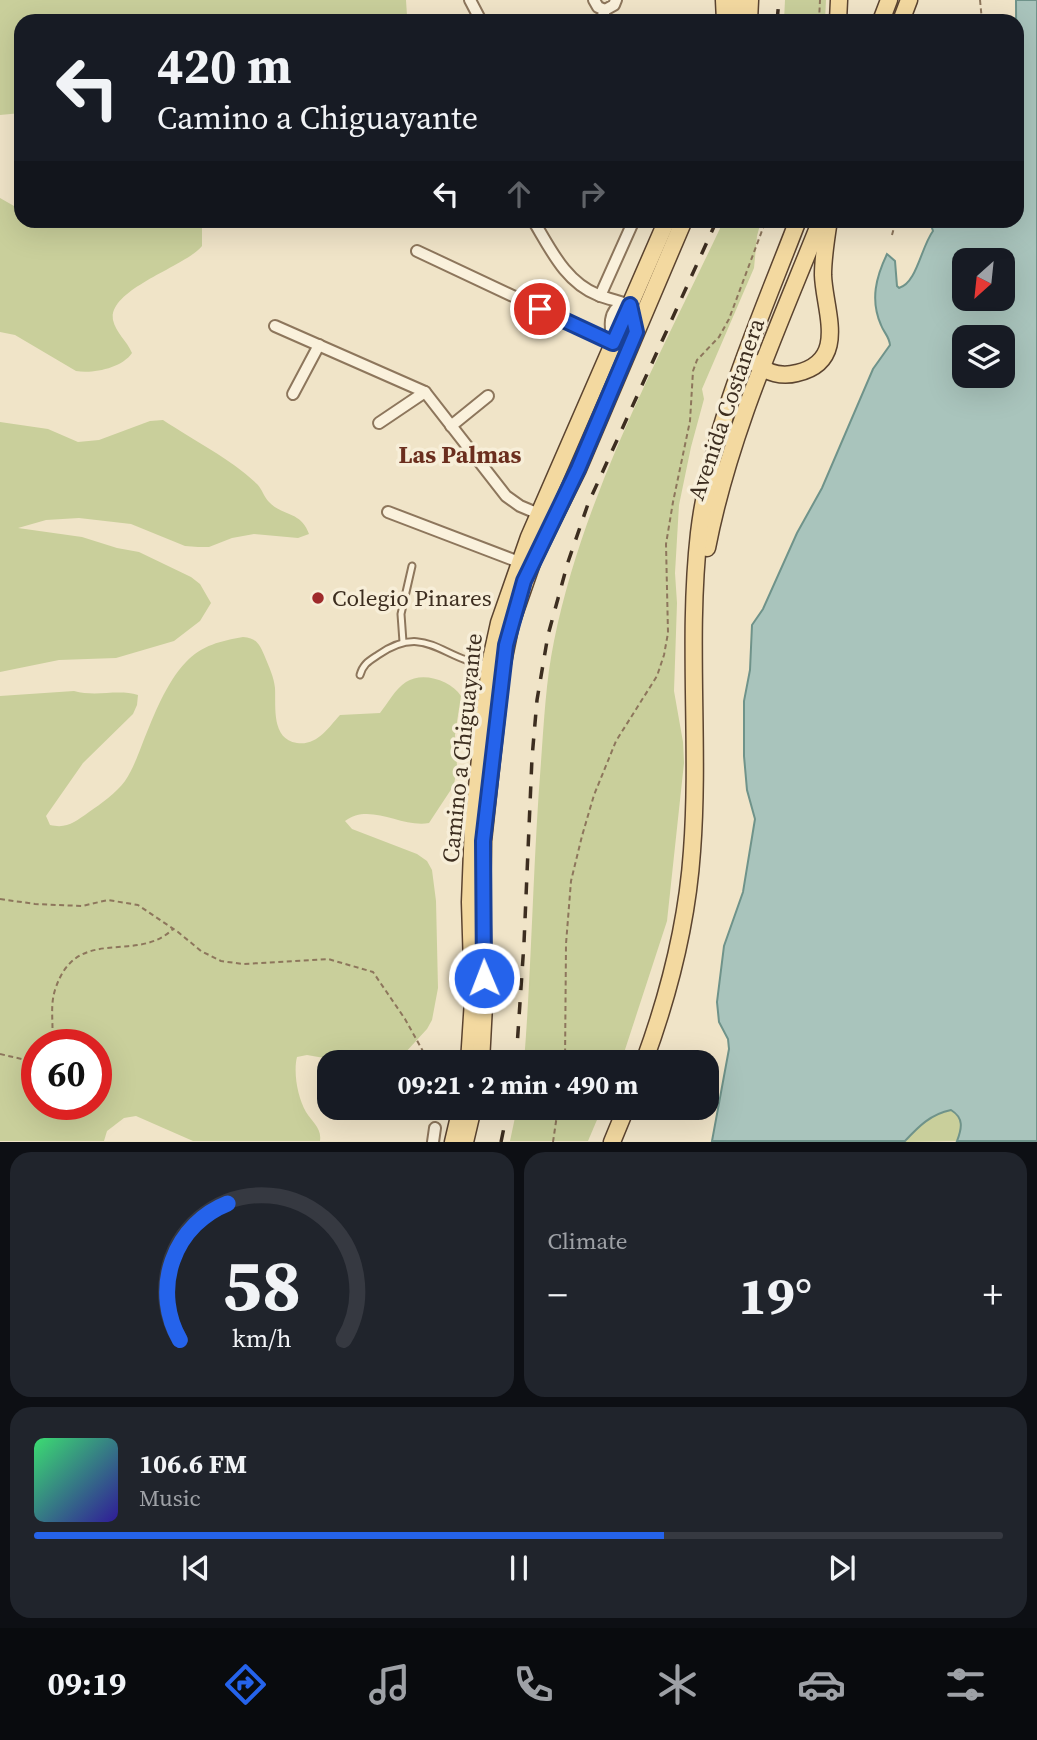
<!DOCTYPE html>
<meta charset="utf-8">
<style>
:root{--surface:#171b24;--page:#20242c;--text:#f1f3f6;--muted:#9ea1a6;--line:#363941;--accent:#2563eb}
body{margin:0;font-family:"Source Serif 4",serif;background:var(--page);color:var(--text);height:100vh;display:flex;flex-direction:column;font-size:26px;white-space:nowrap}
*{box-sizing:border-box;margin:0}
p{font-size:23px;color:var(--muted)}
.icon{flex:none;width:38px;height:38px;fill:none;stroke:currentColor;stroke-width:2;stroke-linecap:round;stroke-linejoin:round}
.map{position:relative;height:1142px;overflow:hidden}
.panel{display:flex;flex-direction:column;gap:10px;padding:10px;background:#0d0f14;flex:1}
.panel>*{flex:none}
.hud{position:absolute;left:14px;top:14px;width:1010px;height:214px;border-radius:21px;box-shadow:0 7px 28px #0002;background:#171b24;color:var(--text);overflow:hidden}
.needle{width:46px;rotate:207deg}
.fabs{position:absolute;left:952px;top:248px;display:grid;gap:14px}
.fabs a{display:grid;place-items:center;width:63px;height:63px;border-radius:14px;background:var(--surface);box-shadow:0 7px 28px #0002;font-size:35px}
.speed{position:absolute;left:21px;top:1029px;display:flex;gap:14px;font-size:35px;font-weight:700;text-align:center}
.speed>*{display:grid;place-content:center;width:91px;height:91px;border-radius:50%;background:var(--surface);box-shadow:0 7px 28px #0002;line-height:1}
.speed .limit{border:10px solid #d22;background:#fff;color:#111}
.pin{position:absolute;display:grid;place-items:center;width:60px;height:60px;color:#fff;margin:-30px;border:4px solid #fff;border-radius:50%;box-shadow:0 2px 7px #0007}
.me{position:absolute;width:77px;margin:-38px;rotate:359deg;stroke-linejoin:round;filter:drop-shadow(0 0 5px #0008)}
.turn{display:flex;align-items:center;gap:24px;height:147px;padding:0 28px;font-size:32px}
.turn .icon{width:91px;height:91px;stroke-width:2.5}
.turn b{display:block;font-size:49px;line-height:60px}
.lanes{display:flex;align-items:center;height:66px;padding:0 28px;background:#0003;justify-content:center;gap:35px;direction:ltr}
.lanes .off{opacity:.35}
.big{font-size:52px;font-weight:700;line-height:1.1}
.panel .card{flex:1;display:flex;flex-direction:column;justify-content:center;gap:10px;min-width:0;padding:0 24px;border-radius:21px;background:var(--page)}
.panel .dial{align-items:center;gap:0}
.dial svg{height:182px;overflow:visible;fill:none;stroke:var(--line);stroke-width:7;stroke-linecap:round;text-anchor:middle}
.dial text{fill:var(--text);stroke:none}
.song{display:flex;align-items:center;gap:21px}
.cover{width:84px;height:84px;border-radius:10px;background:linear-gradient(135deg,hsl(140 70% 55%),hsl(250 70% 35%))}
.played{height:7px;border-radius:4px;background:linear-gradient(90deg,var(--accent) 65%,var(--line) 65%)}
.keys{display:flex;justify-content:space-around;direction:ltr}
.heat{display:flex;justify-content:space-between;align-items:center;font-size:38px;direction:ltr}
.panel .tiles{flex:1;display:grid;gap:10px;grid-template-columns:1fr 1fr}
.card:last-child{grid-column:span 2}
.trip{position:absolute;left:317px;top:1050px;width:402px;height:70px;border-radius:21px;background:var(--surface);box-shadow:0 7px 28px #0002;font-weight:700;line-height:70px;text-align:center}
.dock{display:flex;height:112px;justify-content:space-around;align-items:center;background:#090b0e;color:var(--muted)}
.dock .icon{width:49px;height:49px}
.dock .current{color:var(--accent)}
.dock b{font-size:32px;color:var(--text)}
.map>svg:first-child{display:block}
.green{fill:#c9cf9b;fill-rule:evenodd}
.water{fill:#a9c4bc;stroke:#6f938a;stroke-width:2;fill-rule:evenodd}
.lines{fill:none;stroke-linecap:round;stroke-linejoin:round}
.lane-casing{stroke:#8d765c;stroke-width:9}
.street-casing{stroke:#8d765c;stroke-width:14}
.primary-casing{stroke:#5b4430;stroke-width:19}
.path{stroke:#8d765c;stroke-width:2;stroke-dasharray:5 3.5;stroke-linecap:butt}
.lane{stroke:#faf1dc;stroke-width:5}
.street{stroke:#faf1dc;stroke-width:10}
.primary{stroke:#f3d9a0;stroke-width:16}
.rail{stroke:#3d2e20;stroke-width:3.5;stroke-dasharray:12 12;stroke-linecap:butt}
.route-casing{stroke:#184099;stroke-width:18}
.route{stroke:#2563eb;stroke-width:12}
.poi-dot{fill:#9e2a2b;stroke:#f7eed8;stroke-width:2.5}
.labels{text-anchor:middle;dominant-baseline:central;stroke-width:7;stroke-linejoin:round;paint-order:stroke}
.street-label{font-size:23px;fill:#3d2e20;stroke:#f7eed8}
.poi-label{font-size:23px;fill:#3d2e20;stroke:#f7eed8;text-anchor:start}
.neighbourhood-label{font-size:24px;font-weight:bold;fill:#6b2e1e;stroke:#f7eed8}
</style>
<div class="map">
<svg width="1037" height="1142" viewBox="0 0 1037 1142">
<rect width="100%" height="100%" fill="#f0e4c8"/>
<g class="green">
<path d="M0,0H406L407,16L410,21H21V113L0,115Z"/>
<path d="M785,0H826L825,21H784Z"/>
<path d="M0,198L21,210V220L202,221V246C185,267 108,289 113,320C116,333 127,341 132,353C122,368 93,374 76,371L15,335L0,332Z"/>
<path d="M724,220L761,221L757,236L754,268L702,389L704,399L691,447L679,505L675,573L677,603L674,691L683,742L684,763L667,921L621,1062H524C532,962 533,862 541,762C544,721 546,680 554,641C584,493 660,356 724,220Z"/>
<path d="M163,420C193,440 231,459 257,484C262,489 264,497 269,502C282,516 301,511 309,534L298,538L254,534L232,538L209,547H198L185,546L131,524L79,518L46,520L18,528L82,537L117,548L139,552L191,577L200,584L211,603L200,621L174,641L116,658L59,660L0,672V422L48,429L78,442L99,440L150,421Z"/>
<path d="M243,637C257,638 260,645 265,657C269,667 274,677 275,688C276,707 271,739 297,743C317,746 328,728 340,715L380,713C388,703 395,689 406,682C422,671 451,680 461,696L455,735L457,766L454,785L429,823C401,828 370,802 345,821L352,829L417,854L427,861L432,870L436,901L438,988L432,1020L427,1029L404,1054L373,1062H347L307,1055L297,1057C293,1073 298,1098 306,1112C312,1122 322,1128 320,1141H193L136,1116L124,1118L107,1131L104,1141H0V696L74,691C96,697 118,689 138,695L137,705L133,714L83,763L46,816L50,825C67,829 75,822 89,812C101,804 116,793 125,781C133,769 138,755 143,742C154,715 166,683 186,662C202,645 221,641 243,637ZM37,1045H96V1104H37Z"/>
<path d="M517,1108H602L588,1141H510Z"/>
<path d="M951,1110C963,1118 962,1128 957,1141L905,1142C919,1126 931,1114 951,1110Z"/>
</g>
<path class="water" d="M1016,0H1037V1141H957C962,1128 964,1118 951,1110C931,1114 919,1126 905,1141H712L729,1049L728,1039L719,1022L717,1002L724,946L743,892L755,819L747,790L744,756V701L750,670L752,625L763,609L797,533L822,488L873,369L890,345C889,336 884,333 881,325C870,300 876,277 887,254L895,261L897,286L899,288C917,283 921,247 933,231L931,225L926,221L1017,220ZM964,261H1003V299H964ZM964,338H1003V376H964Z"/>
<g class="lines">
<defs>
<g id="lane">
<path d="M403,642L401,614L412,566"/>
<path d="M360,675C363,664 369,661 378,655C427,621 443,662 487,664"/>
</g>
<g id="street">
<path d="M470,0L481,21"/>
<path d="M594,0L598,7L605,10"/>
<path d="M601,21L605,10L614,5L616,0"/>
<path d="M533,220C550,248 565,282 598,295C608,299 619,301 630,305"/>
<path d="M417,251L613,343"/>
<path d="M600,296L634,220"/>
<path d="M275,326L425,392L506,496L520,506L539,514"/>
<path d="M613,343C610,327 607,311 624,303"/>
<path d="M293,394L319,345"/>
<path d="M379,423L425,392"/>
<path d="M451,426L488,396"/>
<path d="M388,512L519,562"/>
<path d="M433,1142L435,1128"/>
</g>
<g id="primary">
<path d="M724,0L725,21"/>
<path d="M738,0V21"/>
<path d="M749,21L750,0"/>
<path d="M838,21L839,0"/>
<path d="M881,21L889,0"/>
<path d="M901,21L909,0"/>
<path d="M756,363C767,373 782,377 797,373C849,361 824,310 823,275C823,257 826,239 829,220"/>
<path d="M707,548C729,434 778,328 821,220"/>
<path d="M469,1062L473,1000L470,902L473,825L490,664L499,623L529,537L667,220"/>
<path d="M481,1062L484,1005L482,897L483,841L502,667L511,623L533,560L578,469L684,220"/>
<path d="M644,1062C669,994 687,924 692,851C700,745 687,639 699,533C712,424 759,322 798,220"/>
<path d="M453,1142L461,1108"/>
<path d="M465,1142L473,1108"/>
<path d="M612,1142L626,1108"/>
</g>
</defs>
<use href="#lane" class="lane-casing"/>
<use href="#street" class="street-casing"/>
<use href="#primary" class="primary-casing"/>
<g class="path">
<path d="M980,0L982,21"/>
<path d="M819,21L820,0"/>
<path d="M892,235L896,220"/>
<path d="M0,899L35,904L82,906L108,900L138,905L178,932L201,951L221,961L243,964L328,959L373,972L405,1019L429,1062"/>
<path d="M51,1045C55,1027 49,1009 55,990C76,923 136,965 173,929"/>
<path d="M0,1054L26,1060L37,1059"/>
<path d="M565,1062L566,944L571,881L582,836L594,795L616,741L657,676L664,655L668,633L666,544L673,502L690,421L693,371L697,360L719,337L729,319L766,220"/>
<path d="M438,1117L439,1108"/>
<path d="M553,1142L558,1108"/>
</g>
<use href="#lane" class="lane"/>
<use href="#street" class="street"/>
<use href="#primary" class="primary"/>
<g class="rail">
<path d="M777,21L779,0"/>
<path d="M516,1062L524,943L532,758L537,700L548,635L568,562L588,504L717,220"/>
<path d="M501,1142L508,1108"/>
</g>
</g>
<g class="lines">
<defs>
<path id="route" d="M484,978L483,841L506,645L524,581L578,469L636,332L630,305L613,343L540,309"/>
</defs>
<use href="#route" class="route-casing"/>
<use href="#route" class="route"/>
</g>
<circle class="poi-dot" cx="318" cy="598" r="7"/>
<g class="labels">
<g class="street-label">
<text transform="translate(726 409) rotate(-71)">Avenida Costanera</text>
<text transform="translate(462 748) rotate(-84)">Camino a Chiguayante</text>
</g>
<g class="poi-label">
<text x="332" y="598">Colegio Pinares</text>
</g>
<g class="neighbourhood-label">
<text x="460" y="454">Las Palmas</text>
</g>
</g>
</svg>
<div class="fabs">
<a><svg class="needle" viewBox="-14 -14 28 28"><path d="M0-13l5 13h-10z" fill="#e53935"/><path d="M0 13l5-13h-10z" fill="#9ea1a6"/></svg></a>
<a><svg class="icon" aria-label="layers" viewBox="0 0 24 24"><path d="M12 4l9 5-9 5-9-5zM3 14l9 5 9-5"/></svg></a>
</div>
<div class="speed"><div class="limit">60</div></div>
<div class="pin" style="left:540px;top:309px;background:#d93025"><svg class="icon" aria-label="arrive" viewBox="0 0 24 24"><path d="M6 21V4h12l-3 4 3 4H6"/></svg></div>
<svg class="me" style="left:484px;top:978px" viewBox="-20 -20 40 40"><circle r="17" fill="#2563eb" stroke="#fff" stroke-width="3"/><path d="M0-11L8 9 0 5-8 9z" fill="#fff"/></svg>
<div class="trip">09:21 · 2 min · 490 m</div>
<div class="hud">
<div class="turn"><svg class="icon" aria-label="left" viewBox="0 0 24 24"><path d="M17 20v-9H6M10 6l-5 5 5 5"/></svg><div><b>420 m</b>Camino a Chiguayante</div></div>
<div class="lanes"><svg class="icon" aria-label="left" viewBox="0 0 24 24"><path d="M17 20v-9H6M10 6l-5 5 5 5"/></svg><svg class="icon off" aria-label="ahead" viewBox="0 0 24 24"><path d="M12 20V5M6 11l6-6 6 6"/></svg><svg class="icon off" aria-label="right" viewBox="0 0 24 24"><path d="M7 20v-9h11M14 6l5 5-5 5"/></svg></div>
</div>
</div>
<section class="panel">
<div class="tiles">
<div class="card dial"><svg viewBox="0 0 100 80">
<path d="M14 69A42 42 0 1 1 86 69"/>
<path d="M14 69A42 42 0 0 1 35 9" stroke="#2563eb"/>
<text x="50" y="56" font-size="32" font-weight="700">58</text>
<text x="50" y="72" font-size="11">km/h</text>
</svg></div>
<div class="card"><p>Climate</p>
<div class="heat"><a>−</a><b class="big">19°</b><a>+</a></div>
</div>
<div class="card">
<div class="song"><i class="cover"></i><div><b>106.6 FM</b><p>Music</p></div></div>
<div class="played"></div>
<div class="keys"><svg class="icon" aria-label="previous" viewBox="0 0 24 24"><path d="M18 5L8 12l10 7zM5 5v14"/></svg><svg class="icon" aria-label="pause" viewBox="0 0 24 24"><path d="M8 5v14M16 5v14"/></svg><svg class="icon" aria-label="next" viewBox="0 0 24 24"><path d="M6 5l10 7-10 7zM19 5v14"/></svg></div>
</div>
</div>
</section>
<nav class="dock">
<b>09:19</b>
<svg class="icon current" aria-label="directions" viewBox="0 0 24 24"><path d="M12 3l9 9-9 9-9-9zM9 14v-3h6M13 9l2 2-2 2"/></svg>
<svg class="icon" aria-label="music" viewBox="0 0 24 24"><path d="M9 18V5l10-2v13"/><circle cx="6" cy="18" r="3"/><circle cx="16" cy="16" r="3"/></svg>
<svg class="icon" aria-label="phone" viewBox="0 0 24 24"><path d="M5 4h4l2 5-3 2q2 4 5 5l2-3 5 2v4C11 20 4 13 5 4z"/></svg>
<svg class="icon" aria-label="climate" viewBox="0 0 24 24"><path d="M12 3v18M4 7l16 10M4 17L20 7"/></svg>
<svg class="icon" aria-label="car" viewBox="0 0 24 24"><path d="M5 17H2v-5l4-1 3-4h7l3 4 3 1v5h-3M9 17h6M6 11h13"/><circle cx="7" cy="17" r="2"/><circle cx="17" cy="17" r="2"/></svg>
<svg class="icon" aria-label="filters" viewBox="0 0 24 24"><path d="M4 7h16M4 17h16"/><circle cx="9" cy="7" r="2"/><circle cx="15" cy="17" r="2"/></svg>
</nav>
